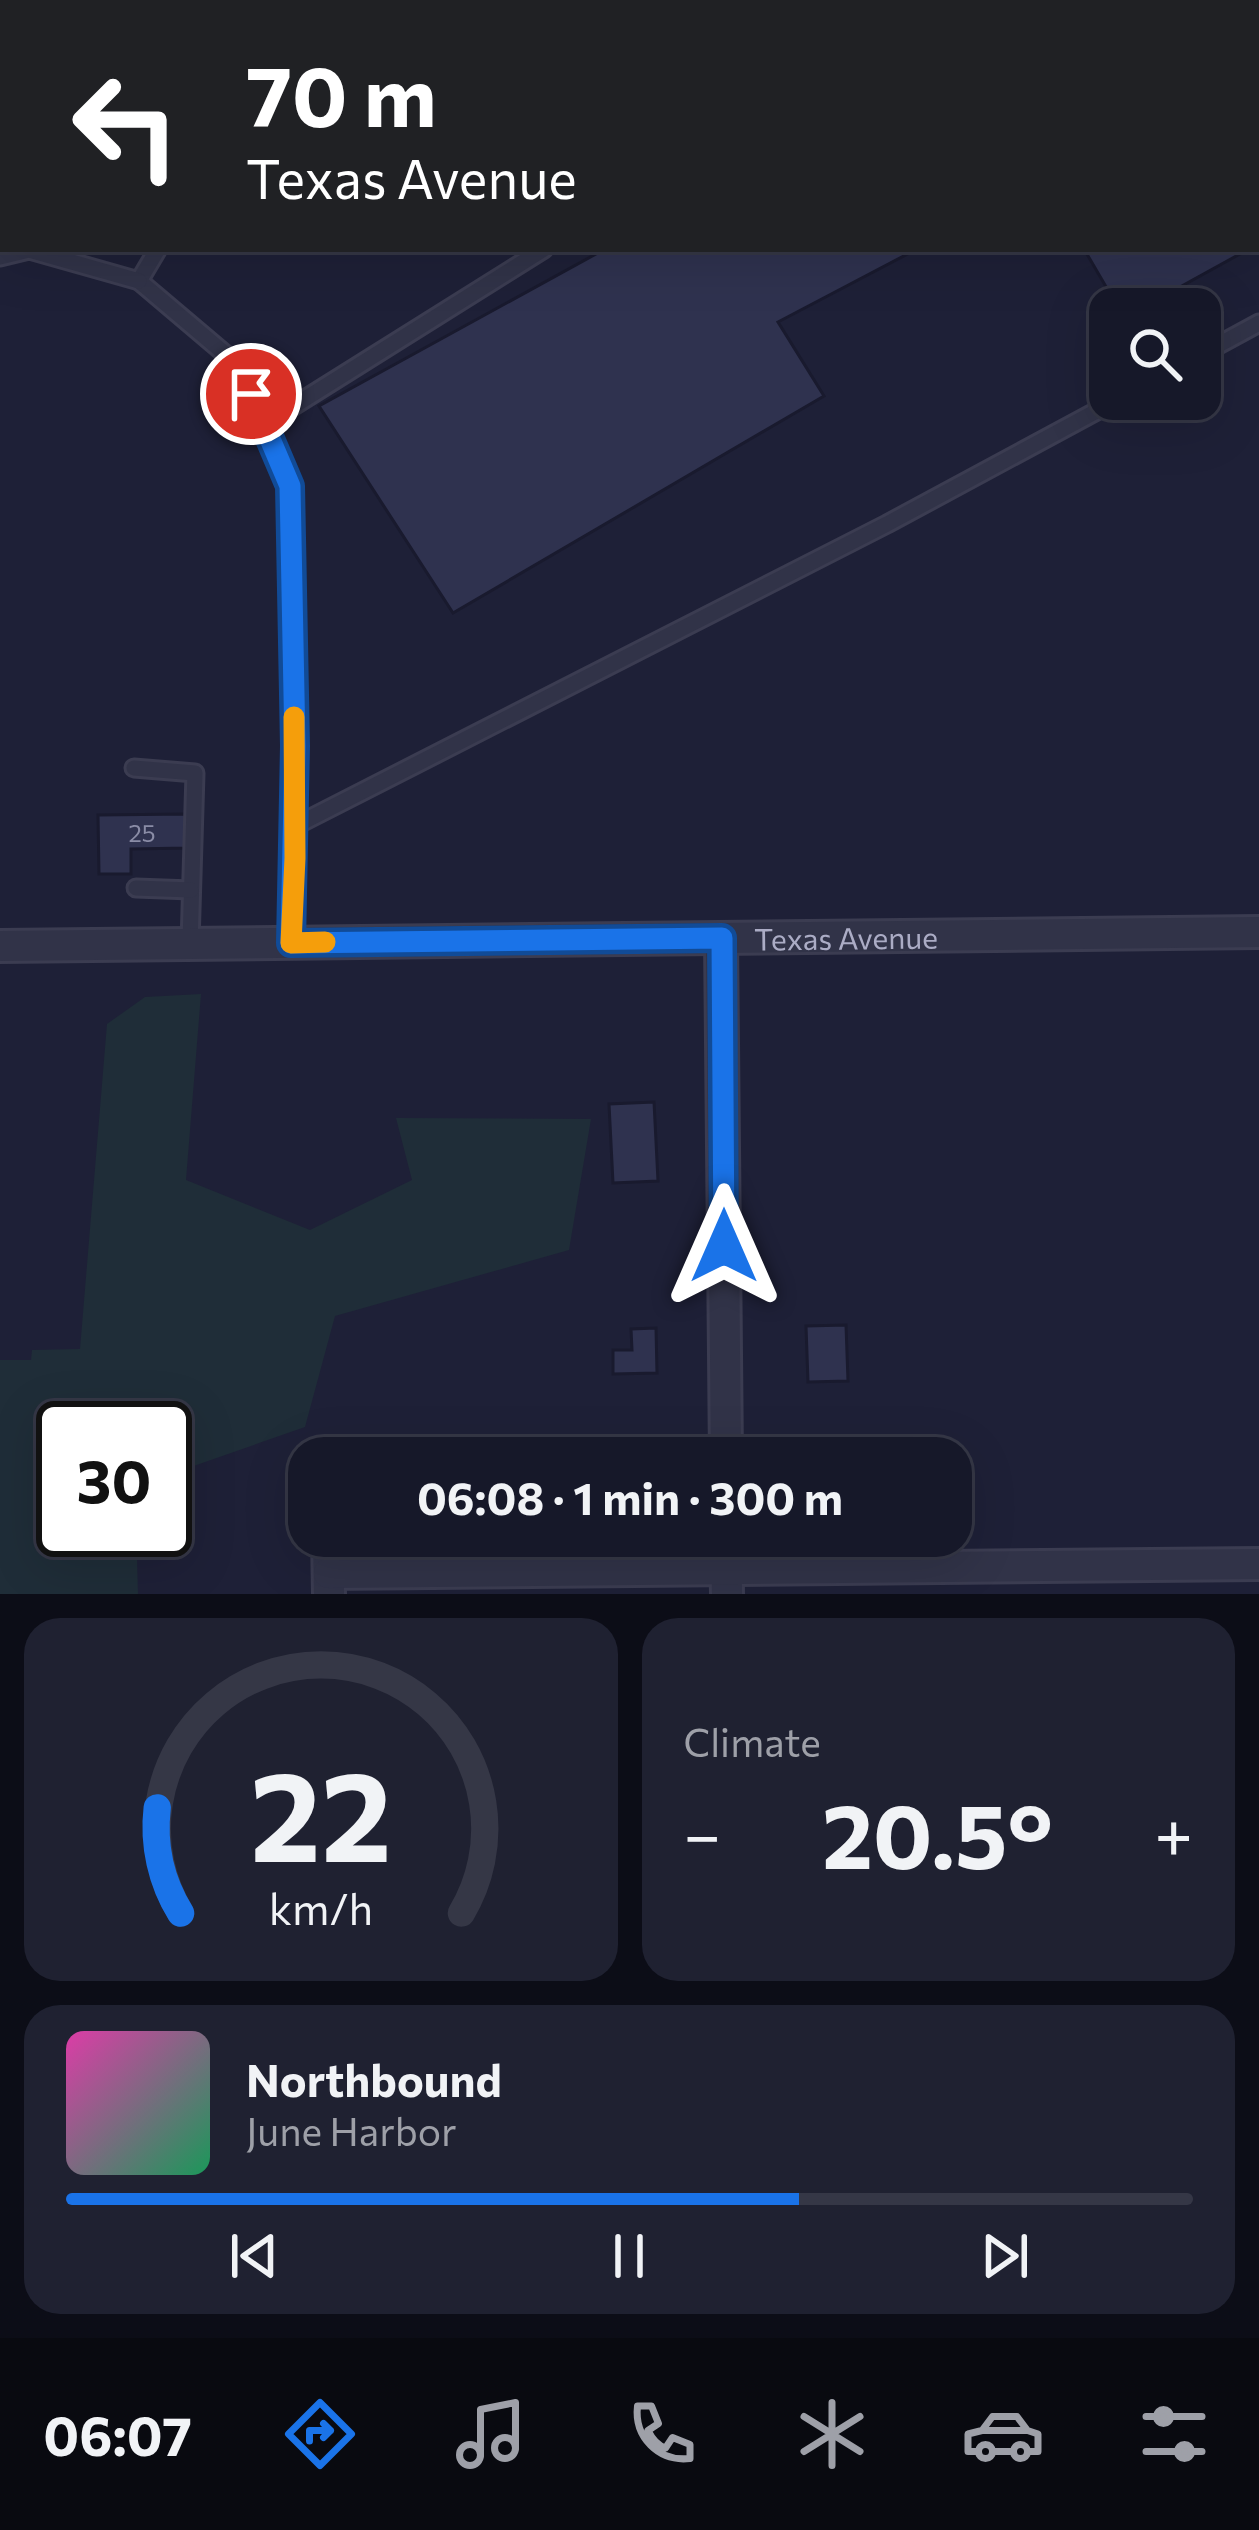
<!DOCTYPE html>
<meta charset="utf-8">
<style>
:root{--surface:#161829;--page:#1f2131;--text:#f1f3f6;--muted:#9ea0a8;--line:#353746;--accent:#1a73e8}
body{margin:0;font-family:Commissioner,sans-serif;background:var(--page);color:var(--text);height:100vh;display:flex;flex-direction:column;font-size:45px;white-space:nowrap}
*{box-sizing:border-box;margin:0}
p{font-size:39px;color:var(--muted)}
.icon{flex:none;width:66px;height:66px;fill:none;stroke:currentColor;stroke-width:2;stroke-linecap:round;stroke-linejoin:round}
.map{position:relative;height:1594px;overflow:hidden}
.sheet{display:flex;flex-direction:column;gap:24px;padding:24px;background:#0c0d17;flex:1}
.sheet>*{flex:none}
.guide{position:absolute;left:0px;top:0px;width:1260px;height:252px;box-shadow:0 12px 48px #0002,0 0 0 3px var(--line);background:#202124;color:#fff;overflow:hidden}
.fabs{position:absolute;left:1089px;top:288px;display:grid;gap:24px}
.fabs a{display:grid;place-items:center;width:132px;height:132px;border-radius:24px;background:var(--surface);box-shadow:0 12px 48px #0002,0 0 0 3px var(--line);font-size:60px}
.speed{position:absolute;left:36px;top:1401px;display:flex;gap:24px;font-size:60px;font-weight:700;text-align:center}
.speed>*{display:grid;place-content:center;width:156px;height:156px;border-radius:50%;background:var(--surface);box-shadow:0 12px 48px #0002,0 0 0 3px var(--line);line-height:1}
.speed .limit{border:6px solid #111;border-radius:18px;background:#fff;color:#111}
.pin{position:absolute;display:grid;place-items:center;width:102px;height:102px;color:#fff;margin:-51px;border:6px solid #fff;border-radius:50%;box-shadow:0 3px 12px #0007}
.me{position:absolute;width:132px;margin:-66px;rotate:0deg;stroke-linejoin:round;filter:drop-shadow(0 0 9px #0008)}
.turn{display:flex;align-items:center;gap:42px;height:252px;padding:0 48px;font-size:54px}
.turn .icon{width:156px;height:156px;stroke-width:2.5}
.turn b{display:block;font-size:84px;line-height:102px}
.big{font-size:90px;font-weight:700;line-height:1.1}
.sheet .card{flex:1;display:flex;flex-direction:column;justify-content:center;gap:18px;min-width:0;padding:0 42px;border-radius:36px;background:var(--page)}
.sheet .dial{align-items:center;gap:0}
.dial svg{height:312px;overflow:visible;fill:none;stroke:var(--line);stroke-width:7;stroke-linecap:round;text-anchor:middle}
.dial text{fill:var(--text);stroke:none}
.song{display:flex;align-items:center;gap:36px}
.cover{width:144px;height:144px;border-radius:18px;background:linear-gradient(135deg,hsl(320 70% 55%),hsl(150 70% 35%))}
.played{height:12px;border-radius:6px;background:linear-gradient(90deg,var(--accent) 65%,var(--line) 65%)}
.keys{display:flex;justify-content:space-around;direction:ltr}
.heat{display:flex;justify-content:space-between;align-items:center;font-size:66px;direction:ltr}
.sheet .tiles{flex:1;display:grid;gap:24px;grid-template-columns:1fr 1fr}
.card:last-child{grid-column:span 2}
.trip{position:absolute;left:288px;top:1437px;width:684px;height:120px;border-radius:36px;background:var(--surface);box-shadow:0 12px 48px #0002,0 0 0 3px var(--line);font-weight:700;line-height:120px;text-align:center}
.tabs{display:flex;height:192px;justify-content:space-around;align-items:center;background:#090a10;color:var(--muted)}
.tabs .icon{width:84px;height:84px}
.tabs .on{color:var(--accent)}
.tabs b{font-size:54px;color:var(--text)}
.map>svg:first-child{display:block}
.green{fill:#1f2d38}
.building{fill:#2f324f;stroke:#191a2e;stroke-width:3}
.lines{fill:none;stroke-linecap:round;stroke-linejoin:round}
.service-casing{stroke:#3b3c51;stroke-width:21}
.minor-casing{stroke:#3b3c51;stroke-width:36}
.primary-casing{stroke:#3b3c51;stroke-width:42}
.service{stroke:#313348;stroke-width:15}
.minor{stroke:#313348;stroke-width:30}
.primary{stroke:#4f5168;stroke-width:36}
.route-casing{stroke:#114b97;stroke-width:30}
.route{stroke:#1a73e8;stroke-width:21}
.slow{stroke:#f59e0b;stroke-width:21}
.labels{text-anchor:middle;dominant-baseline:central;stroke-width:12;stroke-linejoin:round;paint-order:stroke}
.number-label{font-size:24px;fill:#8a8ca6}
.street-label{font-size:30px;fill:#abacc5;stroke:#17192c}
</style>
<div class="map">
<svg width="1259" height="1594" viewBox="0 0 1259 1594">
<rect width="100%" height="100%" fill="#1e2037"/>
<path class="green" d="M201,994L186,1180L310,1230L412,1180L396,1118L591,1119L569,1250L335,1316L305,1427L165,1476V1428H63V1530H146L137,1558L138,1594H0V1360H31L32,1350L80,1349L107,1024L145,997Z"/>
<g class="building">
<path d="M1058,0H1259V244L1257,245V3H1052Z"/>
<path d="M605,249H917L778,322L824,396L453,613L319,406Z"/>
<path d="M1084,249H1249L1140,309H1119Z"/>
<path d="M187,814V848L131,849V874H99L98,815Z"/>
<path d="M654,1102L658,1181L613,1183L609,1104Z"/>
<path d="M846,1325L848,1381L808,1382L806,1326Z"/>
<path d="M656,1328L657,1373L613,1374V1350H632L631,1329Z"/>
</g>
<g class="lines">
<defs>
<g id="service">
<path d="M0,1L3,3"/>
<path d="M310,3L314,0"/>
<path d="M994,3L1000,0"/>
<path d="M158,249L139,281L237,364L265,424L544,249"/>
<path d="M0,257L29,250L139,281"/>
<path d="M1200,355L1259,323"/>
<path d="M265,424L290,486L294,665V858L291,942"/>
<path d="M134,768L195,773L190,944"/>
<path d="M295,826L887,524L1119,399"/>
<path d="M136,888L191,890"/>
</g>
<g id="minor">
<path d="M721,938L726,1458"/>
<path id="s1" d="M0,946L1259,932"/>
<path d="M328,1536L329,1594"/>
<path d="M726,1536L727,1594"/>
<path d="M329,1573L1259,1564"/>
</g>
<g id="primary">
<path d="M47,3L48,0"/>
<path d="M94,3L95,0"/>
<path d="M0,88L3,83"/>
<path d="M0,177L3,172"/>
</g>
</defs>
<use href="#service" class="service-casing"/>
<use href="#minor" class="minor-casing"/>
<use href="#primary" class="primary-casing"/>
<use href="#service" class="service"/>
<use href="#minor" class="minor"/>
<use href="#primary" class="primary"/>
</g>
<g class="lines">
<defs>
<path id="route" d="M251,394L290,486L295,746L291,943L722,938L724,1246"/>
</defs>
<use href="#route" class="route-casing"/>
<use href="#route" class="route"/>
<path class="slow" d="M294,717L295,858L291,943L325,942"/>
</g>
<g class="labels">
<g class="number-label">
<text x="142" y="832">25</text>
</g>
<g class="street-label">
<text stroke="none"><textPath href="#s1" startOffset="846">Texas Avenue</textPath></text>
</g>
</g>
</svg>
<div class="fabs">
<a><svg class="icon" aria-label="search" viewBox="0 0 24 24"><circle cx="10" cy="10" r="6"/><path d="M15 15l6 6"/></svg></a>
</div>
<div class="speed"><div class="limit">30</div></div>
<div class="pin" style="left:251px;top:394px;background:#d93025"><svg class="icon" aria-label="arrive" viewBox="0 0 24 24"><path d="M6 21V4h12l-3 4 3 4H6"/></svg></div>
<svg class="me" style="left:724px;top:1246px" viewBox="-20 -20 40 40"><path d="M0-17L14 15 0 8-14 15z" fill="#1a73e8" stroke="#fff" stroke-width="4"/></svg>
<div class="trip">06:08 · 1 min · 300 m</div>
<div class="guide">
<div class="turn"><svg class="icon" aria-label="left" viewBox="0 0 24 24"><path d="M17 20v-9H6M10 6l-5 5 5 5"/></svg><div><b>70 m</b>Texas Avenue</div></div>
</div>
</div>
<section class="sheet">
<div class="tiles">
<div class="card dial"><svg viewBox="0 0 100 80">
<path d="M14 69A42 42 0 1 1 86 69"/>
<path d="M14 69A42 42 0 0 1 8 42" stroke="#1a73e8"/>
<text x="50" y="56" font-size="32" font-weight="700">22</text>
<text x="50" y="72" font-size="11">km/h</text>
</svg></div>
<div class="card"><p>Climate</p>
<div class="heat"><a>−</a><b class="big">20.5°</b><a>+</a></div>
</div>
<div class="card">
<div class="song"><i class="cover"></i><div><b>Northbound</b><p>June Harbor</p></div></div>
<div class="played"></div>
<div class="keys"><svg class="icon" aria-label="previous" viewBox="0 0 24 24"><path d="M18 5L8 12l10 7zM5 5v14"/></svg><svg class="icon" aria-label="pause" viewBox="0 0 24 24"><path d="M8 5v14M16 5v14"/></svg><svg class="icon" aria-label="next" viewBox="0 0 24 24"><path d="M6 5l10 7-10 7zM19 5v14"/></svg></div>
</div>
</div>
</section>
<nav class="tabs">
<b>06:07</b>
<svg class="icon on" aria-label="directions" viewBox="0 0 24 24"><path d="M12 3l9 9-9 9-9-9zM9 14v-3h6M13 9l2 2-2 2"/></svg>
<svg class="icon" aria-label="music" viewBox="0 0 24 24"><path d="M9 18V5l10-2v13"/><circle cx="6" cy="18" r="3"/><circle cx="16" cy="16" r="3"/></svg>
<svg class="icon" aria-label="phone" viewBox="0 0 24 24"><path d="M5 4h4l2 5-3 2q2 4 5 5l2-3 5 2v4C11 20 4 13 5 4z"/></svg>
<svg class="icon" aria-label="climate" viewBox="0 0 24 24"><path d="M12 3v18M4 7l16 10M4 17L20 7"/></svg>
<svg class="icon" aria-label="car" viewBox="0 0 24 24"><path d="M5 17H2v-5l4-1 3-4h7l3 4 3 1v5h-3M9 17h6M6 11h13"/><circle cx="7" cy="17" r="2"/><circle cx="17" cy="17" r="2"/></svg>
<svg class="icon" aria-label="filters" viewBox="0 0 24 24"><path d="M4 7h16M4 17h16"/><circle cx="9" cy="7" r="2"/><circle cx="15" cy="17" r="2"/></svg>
</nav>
